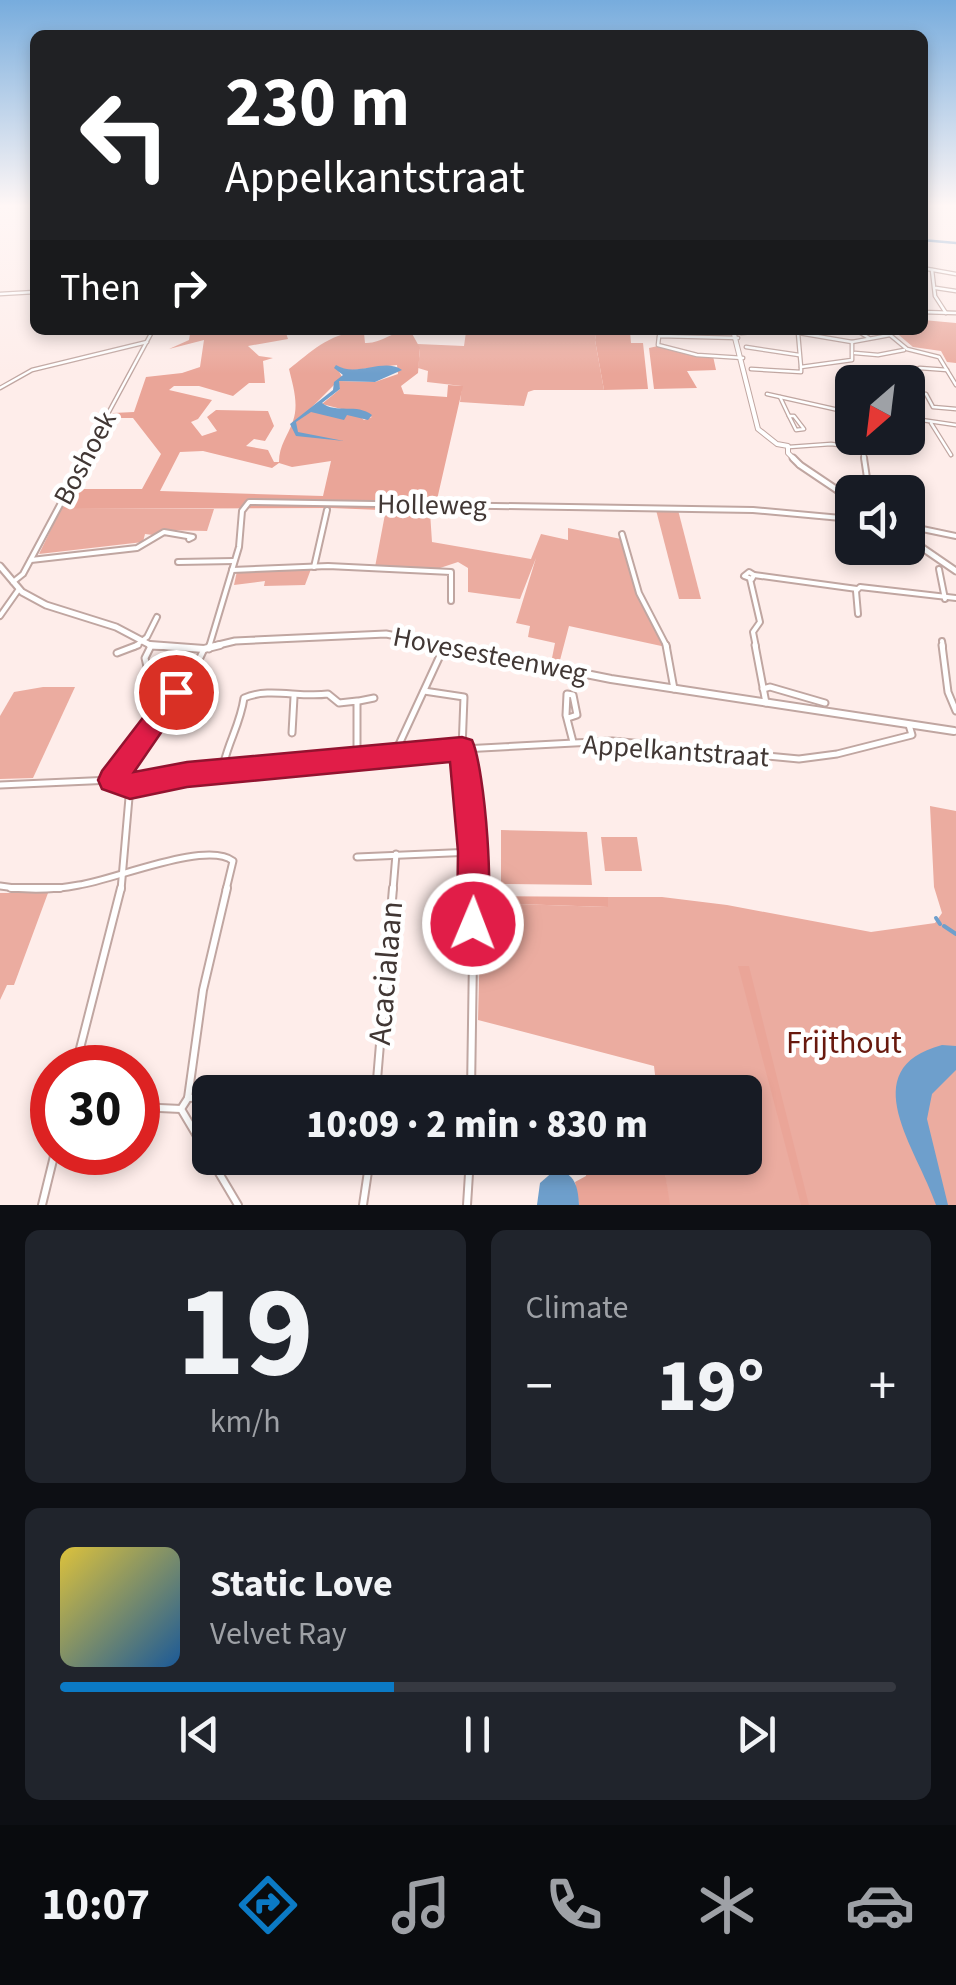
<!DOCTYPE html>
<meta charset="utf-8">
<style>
:root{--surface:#171b24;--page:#20242c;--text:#f1f3f6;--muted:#9ea1a6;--line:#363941;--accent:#0b7ac5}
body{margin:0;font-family:"Source Sans 3",sans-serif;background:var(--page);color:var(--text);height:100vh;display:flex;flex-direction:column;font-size:38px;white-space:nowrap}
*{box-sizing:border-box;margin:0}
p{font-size:32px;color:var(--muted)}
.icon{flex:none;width:55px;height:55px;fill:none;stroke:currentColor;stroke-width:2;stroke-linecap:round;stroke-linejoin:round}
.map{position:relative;height:1205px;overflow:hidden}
.details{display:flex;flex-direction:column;gap:25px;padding:25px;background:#0d0f14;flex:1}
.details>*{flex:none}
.top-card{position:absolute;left:30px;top:30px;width:898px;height:305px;border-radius:15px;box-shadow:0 5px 15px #0003;background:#202124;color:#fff;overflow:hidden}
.needle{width:65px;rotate:208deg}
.controls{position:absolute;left:835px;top:365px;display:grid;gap:20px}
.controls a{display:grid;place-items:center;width:90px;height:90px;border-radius:15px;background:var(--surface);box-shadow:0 5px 15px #0003;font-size:50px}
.speed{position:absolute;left:30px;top:1045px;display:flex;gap:20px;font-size:50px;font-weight:700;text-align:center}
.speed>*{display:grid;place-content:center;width:130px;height:130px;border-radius:50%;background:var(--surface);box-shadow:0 5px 15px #0003;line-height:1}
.speed .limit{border:15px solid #d22;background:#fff;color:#111}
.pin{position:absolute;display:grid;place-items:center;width:85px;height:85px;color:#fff;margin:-42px;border:5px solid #fff;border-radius:50%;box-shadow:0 2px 10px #0007}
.me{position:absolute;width:110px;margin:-55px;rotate:1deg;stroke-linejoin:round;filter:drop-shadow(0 0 8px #0008)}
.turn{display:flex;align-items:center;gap:35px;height:210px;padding:0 30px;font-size:45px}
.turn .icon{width:130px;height:130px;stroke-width:2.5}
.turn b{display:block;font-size:70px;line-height:85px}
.then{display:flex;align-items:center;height:95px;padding:0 30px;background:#0003;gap:20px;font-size:38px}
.big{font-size:75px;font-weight:800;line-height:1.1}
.details .tile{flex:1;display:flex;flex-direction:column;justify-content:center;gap:15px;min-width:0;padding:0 35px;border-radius:15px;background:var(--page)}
.details .dial{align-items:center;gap:0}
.dial b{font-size:130px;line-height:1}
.song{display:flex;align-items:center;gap:30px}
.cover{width:120px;height:120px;border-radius:15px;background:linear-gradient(135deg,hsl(50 70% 55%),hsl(210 70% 35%))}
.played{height:10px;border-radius:5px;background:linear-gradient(90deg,var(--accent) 40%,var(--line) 40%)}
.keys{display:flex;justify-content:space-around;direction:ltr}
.heat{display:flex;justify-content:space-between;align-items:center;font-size:55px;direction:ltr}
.details .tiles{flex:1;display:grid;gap:25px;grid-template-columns:1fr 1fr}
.tile:last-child{grid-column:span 2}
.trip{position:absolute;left:192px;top:1075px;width:570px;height:100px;border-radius:15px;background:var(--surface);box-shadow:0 5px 15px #0003;font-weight:800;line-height:100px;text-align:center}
.menu{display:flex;height:160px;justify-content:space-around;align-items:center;background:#090b0e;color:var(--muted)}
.menu .icon{width:70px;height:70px}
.menu .on{color:var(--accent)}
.menu b{font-size:45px;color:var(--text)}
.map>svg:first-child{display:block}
.green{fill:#ebaca0}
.forest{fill:#eaa598;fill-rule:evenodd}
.water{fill:#6e9fcc}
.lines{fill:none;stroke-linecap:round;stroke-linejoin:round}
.stream-far1{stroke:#6e9fcc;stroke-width:2.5}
.stream{stroke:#6e9fcc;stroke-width:4}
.minor-far3-casing{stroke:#c0a6a1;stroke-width:5}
.minor-far2-casing{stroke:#c0a6a1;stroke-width:8}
.minor-far1-casing{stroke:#c0a6a1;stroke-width:9}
.minor-casing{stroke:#c0a6a1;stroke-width:10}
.tertiary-far2-casing{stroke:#c0a6a1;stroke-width:6}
.tertiary-far1-casing{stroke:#c0a6a1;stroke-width:9}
.tertiary-casing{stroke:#c0a6a1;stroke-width:10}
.minor-far3{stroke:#fff;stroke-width:2.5}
.minor-far2{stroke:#fff;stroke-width:4}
.minor-far1{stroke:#fff;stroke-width:5}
.minor{stroke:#fff;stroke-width:6}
.tertiary-far2{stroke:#fff;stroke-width:4}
.tertiary-far1{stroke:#fff;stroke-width:5}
.tertiary{stroke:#fff;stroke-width:6}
.route{fill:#e11d48;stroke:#92132f;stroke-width:2.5}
.labels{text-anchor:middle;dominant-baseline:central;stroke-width:9;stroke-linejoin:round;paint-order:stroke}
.street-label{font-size:28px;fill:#413734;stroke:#fff}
.near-street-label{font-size:32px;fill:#413734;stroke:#fff}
.near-park-label{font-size:32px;fill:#68190e;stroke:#fff}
</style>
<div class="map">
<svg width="956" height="1205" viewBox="0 0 956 1205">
<rect width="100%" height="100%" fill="#feedea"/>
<g class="green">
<path d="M923,320L956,323V363L947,362L941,351L913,347L893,330H922Z"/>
<path d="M410,330H597L595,340L604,390H534L528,392L524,406L460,402L462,386L427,382L428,371L418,368L420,349L417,348L418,344L464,346L466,332Z"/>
<path d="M61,509H214L207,531L162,530L153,535L145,534L143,542L39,554Z"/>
<path d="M386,509L430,512L432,542L531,559L541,534L568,540V528L621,539L640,601L666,647L569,626L559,664L551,663L555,643L528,637L530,626L516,623L536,558L520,599L468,592V568L458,562L437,569L375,567Z"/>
<path d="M656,510H678L701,599H679Z"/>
<path d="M311,569L305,585L264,586L265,581L234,585L237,571Z"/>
<path d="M43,687H75L33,778L0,779V716L14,692Z"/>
<path d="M930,806L956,811V1205H669L663,1158H745V1092H657L654,1066L478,1020L481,903L608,907V897H662L727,905L871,932L935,923L942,913L934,887Z"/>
<path d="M501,830L587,832L592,885L501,884Z"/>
<path d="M601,837H637L642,871H605Z"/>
<path d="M0,893H48L14,985H7L0,1000Z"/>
</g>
<g class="forest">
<path d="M186,330H285L288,339L248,346L259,356L273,358L263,361L265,383H249L233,396L199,386H174L169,390L212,400L198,419L191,422L202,436L217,431L207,417L216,410L268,411L274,426L265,441L254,439L246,446L268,450L274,462H279C279,445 288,436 293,421C299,404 293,386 289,369C311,352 334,329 364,333L365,343C381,344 394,330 410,330L420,348L418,373L401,386L404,394L447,397L448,385L463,386L436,504H427L430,512L331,508L61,509L71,489H142L161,454L133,418H109L113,413L134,412L146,377L182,373L200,367L204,340L169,349L189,340L190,334ZM397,365L398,374L375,382L338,381L340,389L322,404L372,417L364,420L359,415L309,410L342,377L336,366L345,371ZM203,451L272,468L279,463L292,467L331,461L323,496L160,491L180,452Z"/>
<path d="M597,330L630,332L631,343H643L648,389L604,390L595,340Z"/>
<path d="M658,346L713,356L716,370L687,371L697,388L654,389L649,348Z"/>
<path d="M481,896L608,897V907L481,903Z"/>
<path d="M738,966H749L809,1205H801Z"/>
<path d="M588,1158H663L670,1205H579L575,1182L586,1176Z"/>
</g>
<g class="water">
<path d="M336,365C356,378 384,357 402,370L375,382L339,381L340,389L322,403C336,414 357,403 372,415L368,420L347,415L344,420L311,412L296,422L298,432L344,441L296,436L290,424L333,390L334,382L343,375L334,368Z"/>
<path d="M942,1045L956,1046V1070L932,1094L927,1119L948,1205H936C918,1150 852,1069 942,1045Z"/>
<path d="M555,1170C575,1172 578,1187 579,1205H537L540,1183Z"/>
</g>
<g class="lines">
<path class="stream-far1" d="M922,240L956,243"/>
<g class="stream">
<path d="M936,918L940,924"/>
<path d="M944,926L956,934"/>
</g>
<defs>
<g id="minor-far3">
<path d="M922,268L956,274"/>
<path d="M932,270L935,296L946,313"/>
<path d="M936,288L956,291"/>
<path d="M0,294L35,292"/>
<path d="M922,312L956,313"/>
<path d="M781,330L852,342L890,335"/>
<path d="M856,330L869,338"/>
<path d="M884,330L907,349L939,357L956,385"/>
<path d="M741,333L780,330"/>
<path d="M798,333L801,367"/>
<path d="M738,338L659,336L658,345L697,355L743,358"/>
<path d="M746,347L799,355"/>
<path d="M855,353L878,355L904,350"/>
<path d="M751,369L801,372V367L852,360V342"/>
<path d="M866,382L920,368L947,370"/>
<path d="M0,388L32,370L147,342"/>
<path d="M845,391L843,381L858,382"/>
<path d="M908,392L926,394L933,407L956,409"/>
<path d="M767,394L852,413"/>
<path d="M780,397L789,416"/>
<path d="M789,416H794L804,429L796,430Z"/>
<path d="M908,418L956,425"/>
<path d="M931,423L951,455"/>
<path d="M860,438L865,458"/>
<path d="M789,447L831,444L862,448"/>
<path d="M862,448L864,460"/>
<path d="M83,460L153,330"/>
</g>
<g id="minor-far2">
<path d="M864,458L869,491"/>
<path d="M908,526L956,536"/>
<path d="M622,534L639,593L667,647"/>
<path d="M31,560L137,548L164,532L193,537L189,539"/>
<path d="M178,562L234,561"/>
<path d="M314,567L327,510"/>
<path d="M939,569L945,599"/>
<path d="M232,570L328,566L451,572V601"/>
<path d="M749,572L754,575L752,579L744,576Z"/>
<path d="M754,575L857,589"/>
<path d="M750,579L760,622L753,632L756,647"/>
<path d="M13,582L23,574L85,458"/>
<path d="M858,614L856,591L860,587L956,598"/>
<path d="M0,616L19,589"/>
<path d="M942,641L943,647"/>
<path d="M134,647L147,637L157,617"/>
<path d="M209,647L239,547L242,511L249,502L753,510L852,519"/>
</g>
<g id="minor-far1">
<path d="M666,645L674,689"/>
<path d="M755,645L766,703"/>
<path d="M942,645L948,692L956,711"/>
<path d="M150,648L145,658L148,671L187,677"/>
<path d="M209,649L210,645"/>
<path d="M117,653L138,645"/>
<path d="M763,689L770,687L825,703"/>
<path d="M424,691L464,697L462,749L474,890"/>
<path d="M359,701L374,698"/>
<path d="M568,718L577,715L573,695L567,694L566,715L573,742"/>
<path d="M292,733L294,697"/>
<path d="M395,753L444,647"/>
<path d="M222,771C227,743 240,726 244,698C269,687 299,698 328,694L339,703L357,701V756"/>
<path d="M112,780L195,668L204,649"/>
<path d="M0,785L112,780L130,786"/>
<path d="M130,786L161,778L406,752L612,741L799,759L837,754L912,735L909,725"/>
<path d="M357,857L473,852"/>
<path d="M0,886C27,891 53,890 79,885C114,880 207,840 233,861L226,890"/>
<path d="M121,890L130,786"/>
<path d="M393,890L396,854"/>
</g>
<g id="minor">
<path d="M11,888H60"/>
<path d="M75,1068L121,888"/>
<path d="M290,1092L376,1087"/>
<path d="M376,1092L393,888"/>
<path d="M471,1092L474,888"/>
<path d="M188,1098L210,1097"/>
<path d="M138,1107L181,1109"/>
<path d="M181,1109L188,1098L203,990L227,888"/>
<path d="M181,1109L238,1205"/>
<path d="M42,1205L55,1152"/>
<path d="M363,1205L370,1158"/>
<path d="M467,1205L470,1158"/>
</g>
<path id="tertiary-far2" d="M733,330L758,429L777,444L788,446V453L795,460"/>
<g id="tertiary-far1">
<path d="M793,458L799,464"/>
<path d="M800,465L852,500"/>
<path d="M908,538L956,571"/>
<path d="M0,566L22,592L46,605L116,627L152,646L176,647"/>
<path d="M210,647L235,641L386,634L453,647"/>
</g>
<g id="tertiary">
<path d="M150,645L204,649L220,645"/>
<path d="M441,645L611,679L954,731"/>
</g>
</defs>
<use href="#minor-far3" class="minor-far3-casing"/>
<use href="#minor-far2" class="minor-far2-casing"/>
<use href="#minor-far1" class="minor-far1-casing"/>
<use href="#minor" class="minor-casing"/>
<use href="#tertiary-far2" class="tertiary-far2-casing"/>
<use href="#tertiary-far1" class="tertiary-far1-casing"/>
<use href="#tertiary" class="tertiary-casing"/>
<use href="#minor-far3" class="minor-far3"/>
<use href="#minor-far2" class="minor-far2"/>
<use href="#minor-far1" class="minor-far1"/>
<use href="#minor" class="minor"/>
<use href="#tertiary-far2" class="tertiary-far2"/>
<use href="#tertiary-far1" class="tertiary-far1"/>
<use href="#tertiary" class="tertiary"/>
</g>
<linearGradient id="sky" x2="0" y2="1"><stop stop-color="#77acdd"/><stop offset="0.55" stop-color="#fff7f6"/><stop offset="1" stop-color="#fff7f6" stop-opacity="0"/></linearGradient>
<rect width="956" height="374" fill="url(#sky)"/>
<path class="route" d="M176,682L185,685L189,692L134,772L187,762L462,737L472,740C485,768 496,907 484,935L473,940L462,935L457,924L458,852L450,762L187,787L130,799L102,789L98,780L102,771L168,685Z"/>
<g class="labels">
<g class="street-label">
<text transform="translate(85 458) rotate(-62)">Boshoek</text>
<text transform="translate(432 505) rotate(1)">Holleweg</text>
<text transform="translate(490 655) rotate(11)">Hovesesteenweg</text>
<text transform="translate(676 751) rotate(4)">Appelkantstraat</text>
</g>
<g class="near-street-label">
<text transform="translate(386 973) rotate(-85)">Acacialaan</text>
</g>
<g class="near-park-label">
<text x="844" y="1043">Frijthout</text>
</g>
</g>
</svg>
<div class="controls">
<a><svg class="needle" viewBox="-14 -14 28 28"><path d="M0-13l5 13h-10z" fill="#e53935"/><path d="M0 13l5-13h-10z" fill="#9ea1a6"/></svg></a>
<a><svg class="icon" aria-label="sound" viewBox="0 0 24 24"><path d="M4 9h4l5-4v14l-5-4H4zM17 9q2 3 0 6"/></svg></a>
</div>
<div class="speed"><div class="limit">30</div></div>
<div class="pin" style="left:176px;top:692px;background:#d93025"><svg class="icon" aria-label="arrive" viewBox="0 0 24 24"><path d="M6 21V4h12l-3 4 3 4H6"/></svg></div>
<svg class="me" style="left:473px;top:924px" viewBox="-20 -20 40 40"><circle r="17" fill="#e11d48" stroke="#fff" stroke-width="3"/><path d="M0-11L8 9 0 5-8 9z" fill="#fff"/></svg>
<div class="trip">10:09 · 2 min · 830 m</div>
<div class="top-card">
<div class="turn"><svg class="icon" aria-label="left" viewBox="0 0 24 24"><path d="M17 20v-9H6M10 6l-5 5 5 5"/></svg><div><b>230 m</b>Appelkantstraat</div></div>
<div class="then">Then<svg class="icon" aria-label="right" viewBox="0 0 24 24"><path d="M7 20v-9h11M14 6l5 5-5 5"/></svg></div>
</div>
</div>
<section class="details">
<div class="tiles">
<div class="tile dial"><b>19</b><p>km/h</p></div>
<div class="tile"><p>Climate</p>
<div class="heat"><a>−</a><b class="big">19°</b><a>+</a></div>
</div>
<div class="tile">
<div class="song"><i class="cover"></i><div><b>Static Love</b><p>Velvet Ray</p></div></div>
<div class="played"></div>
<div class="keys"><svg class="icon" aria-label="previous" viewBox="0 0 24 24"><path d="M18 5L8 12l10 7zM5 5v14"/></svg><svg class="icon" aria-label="pause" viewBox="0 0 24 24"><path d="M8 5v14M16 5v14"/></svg><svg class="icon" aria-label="next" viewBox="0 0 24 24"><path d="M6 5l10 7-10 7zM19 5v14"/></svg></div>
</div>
</div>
</section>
<nav class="menu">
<b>10:07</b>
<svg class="icon on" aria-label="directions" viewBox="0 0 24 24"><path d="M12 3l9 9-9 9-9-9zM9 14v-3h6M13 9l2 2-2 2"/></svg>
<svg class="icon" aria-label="music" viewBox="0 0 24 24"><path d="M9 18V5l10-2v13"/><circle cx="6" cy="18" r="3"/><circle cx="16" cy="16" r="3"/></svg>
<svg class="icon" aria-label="phone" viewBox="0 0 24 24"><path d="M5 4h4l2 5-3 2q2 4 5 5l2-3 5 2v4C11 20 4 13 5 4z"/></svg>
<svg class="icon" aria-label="climate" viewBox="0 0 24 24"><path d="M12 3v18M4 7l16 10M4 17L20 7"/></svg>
<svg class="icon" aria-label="car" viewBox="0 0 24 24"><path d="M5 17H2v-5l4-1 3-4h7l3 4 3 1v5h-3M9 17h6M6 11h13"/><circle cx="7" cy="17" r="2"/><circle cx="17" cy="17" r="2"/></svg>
</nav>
